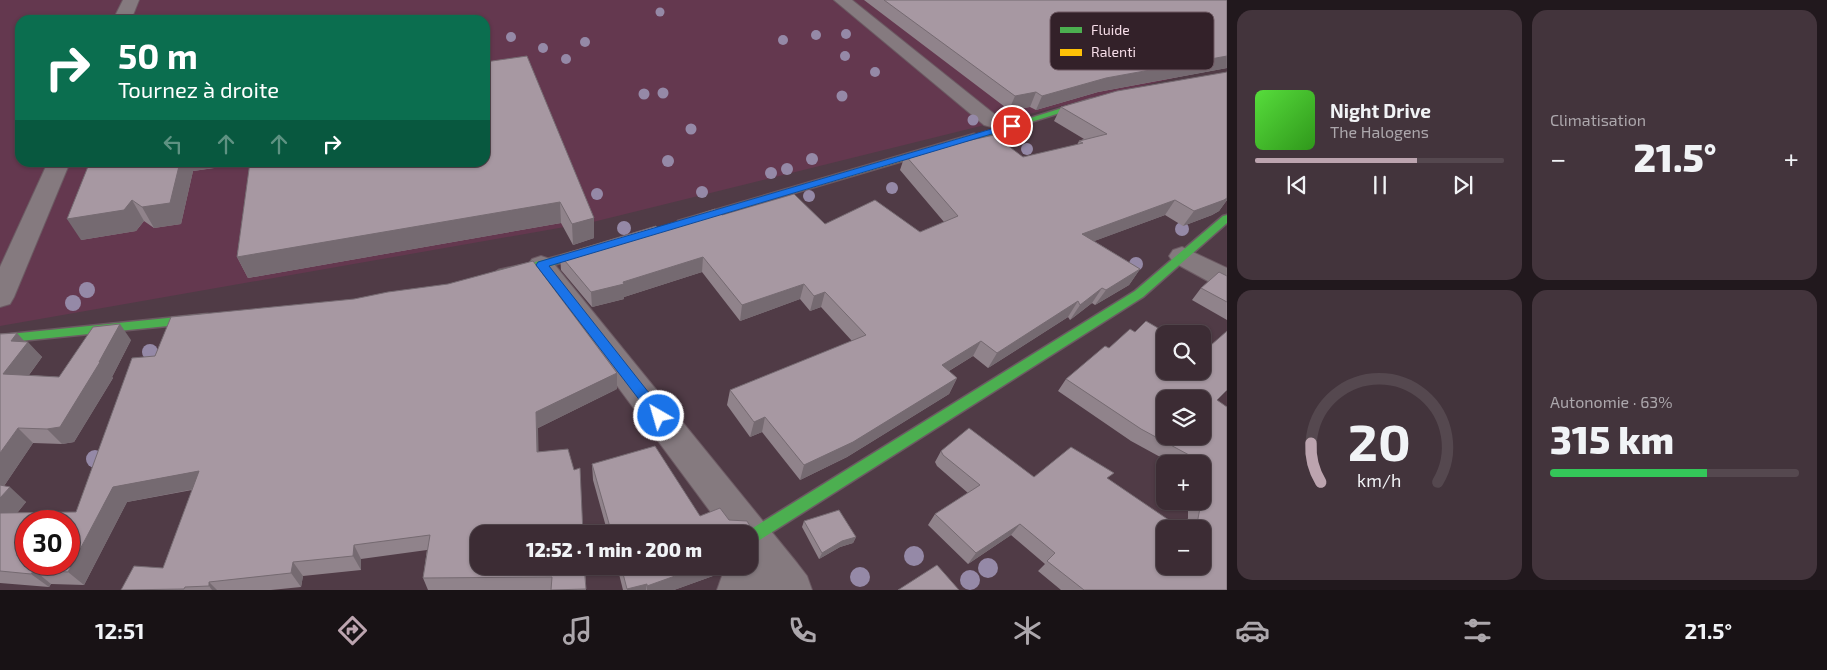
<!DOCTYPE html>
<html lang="fr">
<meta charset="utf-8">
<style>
:root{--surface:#3c2c34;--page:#43343c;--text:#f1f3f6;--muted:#aca7ac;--line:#55484f;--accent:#bca4af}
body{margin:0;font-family:"Exo 2",sans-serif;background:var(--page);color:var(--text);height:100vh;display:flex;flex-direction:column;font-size:19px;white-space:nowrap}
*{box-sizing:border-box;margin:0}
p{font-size:16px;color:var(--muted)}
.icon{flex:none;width:28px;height:28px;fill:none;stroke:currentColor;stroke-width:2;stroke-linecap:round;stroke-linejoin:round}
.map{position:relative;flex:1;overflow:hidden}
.sheet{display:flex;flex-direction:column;gap:10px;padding:10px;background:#21181d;width:600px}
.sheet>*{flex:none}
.hud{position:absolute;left:15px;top:15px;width:475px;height:152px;border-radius:15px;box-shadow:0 1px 4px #0004,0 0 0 1px var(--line);background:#0b6e4f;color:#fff;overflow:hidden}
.controls{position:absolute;left:1156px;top:325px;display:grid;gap:10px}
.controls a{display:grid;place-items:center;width:55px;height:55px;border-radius:10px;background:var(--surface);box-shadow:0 1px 4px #0004,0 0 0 1px var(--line);font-size:25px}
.speed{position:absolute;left:15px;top:510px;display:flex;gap:10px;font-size:25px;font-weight:700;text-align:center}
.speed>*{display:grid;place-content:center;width:65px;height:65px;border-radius:50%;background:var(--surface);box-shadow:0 1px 4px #0004,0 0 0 1px var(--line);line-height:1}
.speed .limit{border:8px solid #d22;background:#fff;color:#111}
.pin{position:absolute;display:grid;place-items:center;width:42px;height:42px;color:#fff;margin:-21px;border:2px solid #fff;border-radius:50%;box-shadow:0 1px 5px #0007}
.me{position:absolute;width:55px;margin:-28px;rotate:322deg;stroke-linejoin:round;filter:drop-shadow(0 0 4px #0008)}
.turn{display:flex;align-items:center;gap:18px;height:105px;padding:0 20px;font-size:22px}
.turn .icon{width:65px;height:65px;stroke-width:2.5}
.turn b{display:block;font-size:35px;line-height:42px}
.lanes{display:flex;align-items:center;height:48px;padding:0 20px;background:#0003;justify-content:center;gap:25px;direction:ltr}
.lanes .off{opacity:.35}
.big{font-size:38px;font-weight:800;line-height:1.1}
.sheet .tile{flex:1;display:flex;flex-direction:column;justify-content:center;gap:8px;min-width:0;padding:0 18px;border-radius:15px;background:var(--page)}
.sheet .dial{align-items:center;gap:0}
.dial svg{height:130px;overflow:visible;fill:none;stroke:var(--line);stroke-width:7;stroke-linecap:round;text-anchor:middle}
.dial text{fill:var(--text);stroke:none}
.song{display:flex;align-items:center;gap:15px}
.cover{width:60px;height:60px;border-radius:8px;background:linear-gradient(135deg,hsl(110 70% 55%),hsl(110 70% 35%))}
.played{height:5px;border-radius:2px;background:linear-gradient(90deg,var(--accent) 65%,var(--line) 65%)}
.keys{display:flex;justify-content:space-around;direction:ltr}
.heat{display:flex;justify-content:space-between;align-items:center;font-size:28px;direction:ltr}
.charge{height:8px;border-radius:4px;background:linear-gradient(90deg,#34c759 63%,var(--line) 0)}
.sheet .tiles{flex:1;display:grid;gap:10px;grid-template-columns:repeat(2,1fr)}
.trip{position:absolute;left:470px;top:525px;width:288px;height:50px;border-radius:15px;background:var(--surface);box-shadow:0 1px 4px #0004,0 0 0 1px var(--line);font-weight:800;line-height:50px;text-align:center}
.dock{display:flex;height:80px;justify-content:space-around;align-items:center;background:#181215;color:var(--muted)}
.dock .icon{width:35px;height:35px}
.dock .on{color:var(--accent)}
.dock b{font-size:22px;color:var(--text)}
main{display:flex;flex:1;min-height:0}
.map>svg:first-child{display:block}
.built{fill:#64384f;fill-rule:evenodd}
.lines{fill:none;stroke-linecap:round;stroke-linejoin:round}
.street-casing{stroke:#6c5a63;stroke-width:2}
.fast-casing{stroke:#6c5a63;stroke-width:3}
.slow-casing{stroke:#6c5a63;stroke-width:3}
.street{fill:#857a7f;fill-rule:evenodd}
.fast{fill:#4caf50;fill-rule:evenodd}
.slow{fill:#ffc107;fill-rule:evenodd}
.tree{fill:#9589a7}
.wall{fill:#90838b}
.shaded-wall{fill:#756a71}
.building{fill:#a798a2;stroke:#756a71;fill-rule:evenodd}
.route{fill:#1a73e8;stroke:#114b97}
.key{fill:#332129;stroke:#6e5962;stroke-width:1}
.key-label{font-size:14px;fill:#f6dde8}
</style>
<main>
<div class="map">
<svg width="1227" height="590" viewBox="0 0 1227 590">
<rect width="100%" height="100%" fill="#503b46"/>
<path class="built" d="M0,0H1227V65L593,222L0,326ZM20,20H485V162H20Z"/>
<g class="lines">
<defs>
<g id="street">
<path d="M123,0H139L131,20H113Z"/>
<path d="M834,0H852L998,117L1001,121L998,125L991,127L984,125Z"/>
<path d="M48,162H70L14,297L10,304L0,307V267Z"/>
<path d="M1182,247L1227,268V288L1217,286L1173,262L1169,256L1173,250Z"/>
<path d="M541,256L550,259L797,563L807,576L812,590H717L722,576L751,566L749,563V534H727L532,271L528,265L532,259Z"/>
</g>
<g id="fast">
<path d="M1091,99L1098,101L977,139H971L970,137Z"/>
<path d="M1227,215V223L1143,297L758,541L753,543L749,541V534H746L748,531L1135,291L1223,216Z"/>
<path d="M595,246L600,249L599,251L541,269L499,278L494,274L499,270L540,261Z"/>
<path d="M207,314L211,315L213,318L211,321L207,322L0,343V335Z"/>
</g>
<path id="slow" d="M974,134L977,135V139L686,225L682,226L677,223L678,221Z"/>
</defs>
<use href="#street" class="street-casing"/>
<use href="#fast" class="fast-casing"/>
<use href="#slow" class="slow-casing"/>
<use href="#street" class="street"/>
<use href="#fast" class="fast"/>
<use href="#slow" class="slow"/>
</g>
<g class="tree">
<circle cx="660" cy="12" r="4.5"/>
<circle cx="846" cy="34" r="5"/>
<circle cx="816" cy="35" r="5"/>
<circle cx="511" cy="37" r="5"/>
<circle cx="783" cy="40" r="5"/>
<circle cx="585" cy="42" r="5"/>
<circle cx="543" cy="48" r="5"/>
<circle cx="845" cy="56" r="5"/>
<circle cx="566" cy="59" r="5"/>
<circle cx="875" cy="72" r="5"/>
<circle cx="663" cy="93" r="5.5"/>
<circle cx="644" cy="94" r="5.5"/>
<circle cx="842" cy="96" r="5.5"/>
<circle cx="1009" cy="110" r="5.5"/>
<circle cx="973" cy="120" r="5.5"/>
<circle cx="691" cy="129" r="5.5"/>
<circle cx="1027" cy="149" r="6"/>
<circle cx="812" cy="159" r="6"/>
<circle cx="668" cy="161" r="6"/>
<circle cx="787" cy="169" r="6"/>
<circle cx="771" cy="173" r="6"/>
<circle cx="892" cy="188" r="6"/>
<circle cx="702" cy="192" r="6"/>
<circle cx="597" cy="194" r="6"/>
<circle cx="809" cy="196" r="6"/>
<circle cx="624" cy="228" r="7"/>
<circle cx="1182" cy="229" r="7"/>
<circle cx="1136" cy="264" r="7"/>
<circle cx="87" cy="290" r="8"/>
<circle cx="73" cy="303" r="8"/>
<circle cx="150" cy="352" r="8"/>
<circle cx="95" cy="459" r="9"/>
<circle cx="914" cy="556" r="10"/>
<circle cx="988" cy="568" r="10"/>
<circle cx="860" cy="577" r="10"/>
<circle cx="970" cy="580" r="10"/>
</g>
<g class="wall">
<path d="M864,0H1227V68L1098,92L1036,110L1030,107L1009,110Z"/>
<path d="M485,62L594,238L573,245L561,223L248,278L237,257L250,163L193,171L181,224L154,228L144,221L136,231L81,240L103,162H485Z"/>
<path d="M1227,72V200L1219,211L1212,215L1183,226L1165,215L1094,241L1140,269L1129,285L1095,305L1092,303L1070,320L1068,317L988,368L973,356L949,371L957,378L949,394L847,457L800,480L762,432L750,437L727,405L730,390L852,341L821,307L810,311L800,299L740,321L702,272L624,297V299L592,307L561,270L560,255L657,228L722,215L920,232L944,222L900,170L905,155L962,142L1023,157L1077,145L1079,141L1084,139L1054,121L1061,107Z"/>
<path d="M1227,276V320L1192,300L1201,288Z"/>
<path d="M0,334L25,341L42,357L29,375L59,377L131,340L112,377L113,378L74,442L62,444L33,443L4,486L26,502L17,513L76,512L617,389L538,428V452L585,566L586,590H428L423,578L427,550L361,559V570L303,576L301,587L271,590H121L163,568L192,490L127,502L84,585L51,584L49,587L0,583Z"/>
<path d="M1109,348L1217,400L1227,590H1061L1038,571L1045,564L1011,535L968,564L928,525L935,514L968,493L937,466L935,462L941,451L1034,477L1108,479L1165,566L1202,529H1185L1188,518V501H1202V464H1173L1131,441L1058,391L1066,379Z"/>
<path d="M592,464L700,516L751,533L749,542L750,543L749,547V534H608L593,480Z"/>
<path d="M804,521L856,537L853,543L840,547L819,559L802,527Z"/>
<path d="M617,566H736L735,568L674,590H623Z"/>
</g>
<g class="shaded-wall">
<path d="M1227,56V68L1098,92L1036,110L1042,96L1106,78Z"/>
<path d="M1036,92L1030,107L1009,110L1015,96Z"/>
<path d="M180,162H254L193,171L181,224L154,228L142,207Z"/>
<path d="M1227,198V200L1219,211L1212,215L1183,226L1194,211Z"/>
<path d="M132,200L144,221L136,231L81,240L67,219Z"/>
<path d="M1175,200L1165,215L1073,249L1082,234Z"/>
<path d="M560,202L561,223L248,278L237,257Z"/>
<path d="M594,218V238L573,245L572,224Z"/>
<path d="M703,257L702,272L624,297V299L592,307L591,292Z"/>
<path d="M1140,269L1129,285L1095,305L1106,290Z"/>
<path d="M804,284L800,299L740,321L742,305Z"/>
<path d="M1102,288L1092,303L1070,320L1080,305Z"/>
<path d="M825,292L821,307L810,311L814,296Z"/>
<path d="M1078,301L1068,317L988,368L997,353Z"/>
<path d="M120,324L131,340L112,377L113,378L74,442L62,444L47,429L99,362Z"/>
<path d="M17,333L27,344L28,342L42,357L18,390L3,374L11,341Z"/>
<path d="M981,341L973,356L934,380L942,365Z"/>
<path d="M617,373V389L538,428L539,467L537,452L536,412Z"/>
<path d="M957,378L949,394L847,457L800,480L804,465Z"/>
<path d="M765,417L762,432L750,437L754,422Z"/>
<path d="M18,428L33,443L0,492V453Z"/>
<path d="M199,471L210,486L127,502L84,585L68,572L113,487Z"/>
<path d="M10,487L26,502L5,528L0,524V498Z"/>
<path d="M1020,524L1011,535L968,564L976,553Z"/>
<path d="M751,533L749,542V534Z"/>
<path d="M856,537L853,543L840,547L819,559L822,553L842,541Z"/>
<path d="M354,545L361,559V570L353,556Z"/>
<path d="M293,562L303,576L301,587L291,573Z"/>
<path d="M703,566H736L735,568L674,590H647V586Z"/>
<path d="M34,570L51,584L49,587L31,574Z"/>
<path d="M209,582L217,590H212L209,586Z"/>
<path d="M647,584L646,590H627V589Z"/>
</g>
<g class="building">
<path d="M884,0H1227V56L1106,78L1042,96L1036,92L1015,96Z"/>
<path d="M527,56L594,218L572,224L560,202L237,257L250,162H485V62Z"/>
<path d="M1227,72V198L1224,200L1194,211L1175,200L1082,234L1140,269L1106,290L1102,288L1080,305L1078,301L997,353L981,341L942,365L957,378L853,442L804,465L765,417L754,422L730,390L866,335L825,292L814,296L804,284L742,305L703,257L623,282L624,284L591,292L560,255L656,226L657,228L715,209L722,215L794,194L825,224L875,200L920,232L958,216L905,155L959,140L962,142L994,135L1023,157L1083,143L1079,141L1107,134L1061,107L1117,91Z"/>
<path d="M103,162H180L170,203L142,207L132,200L124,210L67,219L89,164Z"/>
<path d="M533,261L617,373L536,412L537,452L568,449L574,470L580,468L583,534H479V566H584L586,589L551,590L552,577L423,578L430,535L354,545L353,556L293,562L291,573L209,582V586L185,587L184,589L121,590L134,566L163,568L199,471L113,487L68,572L34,570L31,574L0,571V513L76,512L132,358L155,356L171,317L354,299L388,292L448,284ZM26,521H69V564H26Z"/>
<path d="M1219,272L1227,276V302L1201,288Z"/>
<path d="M1146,321L1163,331L1164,329L1172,334H1165V371H1202V351L1203,352L1227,331V390L1217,400L1227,407V590H1084L1047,561L1055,553L1020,524L976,553L935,514L980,485L943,455L941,451L969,428L1034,477L1071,447L1114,473L1107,478L1182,529H1165V566H1202V529H1196L1200,508V501H1202V462L1141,429L1066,379L1105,346L1109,348L1130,329L1135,332ZM1165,399H1202V436H1165Z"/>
<path d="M120,324L99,362H100L60,427L47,429L18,428L0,453V334L17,333L11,341L28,342L3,374L59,377L93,327Z"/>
<path d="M655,446L700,516L720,508L729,520L747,521L751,528V533L749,534H612L592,464Z"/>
<path d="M0,485L10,487L0,498Z"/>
<path d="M839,510L856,537L842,541L822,553L804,521Z"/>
<path d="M937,565L959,590H898Z"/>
<path d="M621,566H703L647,586V584L627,589Z"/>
</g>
<path class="route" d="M1012,123L1016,126L1015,127L549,266L664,412L666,416L664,419L659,421L654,419L536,265L538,262Z"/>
<rect x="1050" y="12" width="164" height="58" rx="8" class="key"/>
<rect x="1060" y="27" width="22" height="6" fill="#4caf50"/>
<rect x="1060" y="49" width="22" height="7" fill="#ffc107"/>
<g class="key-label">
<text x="1091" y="35">Fluide</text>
<text x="1091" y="57">Ralenti</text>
</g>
</svg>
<div class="controls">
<a><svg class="icon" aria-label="search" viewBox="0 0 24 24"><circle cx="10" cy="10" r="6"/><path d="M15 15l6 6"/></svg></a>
<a><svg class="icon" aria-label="layers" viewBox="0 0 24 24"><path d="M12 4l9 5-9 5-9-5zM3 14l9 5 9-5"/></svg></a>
<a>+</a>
<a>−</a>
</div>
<div class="speed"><div class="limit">30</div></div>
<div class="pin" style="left:1012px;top:126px;background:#d93025"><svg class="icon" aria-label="arrive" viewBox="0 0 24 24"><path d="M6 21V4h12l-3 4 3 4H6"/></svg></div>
<svg class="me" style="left:659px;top:416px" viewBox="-20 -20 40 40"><circle r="17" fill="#1a73e8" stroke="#fff" stroke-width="3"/><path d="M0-11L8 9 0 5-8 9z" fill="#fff"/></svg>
<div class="trip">12:52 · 1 min · 200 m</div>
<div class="hud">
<div class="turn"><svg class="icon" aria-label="right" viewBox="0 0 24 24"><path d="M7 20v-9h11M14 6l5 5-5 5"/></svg><div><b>50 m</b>Tournez à droite</div></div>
<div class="lanes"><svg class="icon off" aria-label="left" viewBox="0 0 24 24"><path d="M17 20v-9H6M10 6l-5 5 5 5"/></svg><svg class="icon off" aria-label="ahead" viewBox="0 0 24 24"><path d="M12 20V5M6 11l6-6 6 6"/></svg><svg class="icon off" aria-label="ahead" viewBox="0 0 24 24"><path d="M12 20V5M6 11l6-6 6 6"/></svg><svg class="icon" aria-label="right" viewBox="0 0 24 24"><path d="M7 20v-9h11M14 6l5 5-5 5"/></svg></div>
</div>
</div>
<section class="sheet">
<div class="tiles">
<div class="tile">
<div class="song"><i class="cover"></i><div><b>Night Drive</b><p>The Halogens</p></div></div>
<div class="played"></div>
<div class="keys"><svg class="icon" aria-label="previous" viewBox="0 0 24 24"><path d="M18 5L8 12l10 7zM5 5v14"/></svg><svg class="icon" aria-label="pause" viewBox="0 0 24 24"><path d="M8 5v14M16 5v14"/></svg><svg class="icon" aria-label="next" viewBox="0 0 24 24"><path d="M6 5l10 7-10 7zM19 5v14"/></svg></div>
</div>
<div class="tile"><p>Climatisation</p>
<div class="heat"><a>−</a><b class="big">21.5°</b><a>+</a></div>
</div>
<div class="tile dial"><svg viewBox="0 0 100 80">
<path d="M14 69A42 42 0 1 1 86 69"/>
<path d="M14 69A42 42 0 0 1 8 45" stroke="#bca4af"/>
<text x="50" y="56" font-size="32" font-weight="700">20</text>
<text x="50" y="72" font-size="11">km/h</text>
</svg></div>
<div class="tile"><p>Autonomie · 63%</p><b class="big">315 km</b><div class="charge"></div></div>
</div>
</section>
</main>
<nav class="dock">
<b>12:51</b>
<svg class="icon on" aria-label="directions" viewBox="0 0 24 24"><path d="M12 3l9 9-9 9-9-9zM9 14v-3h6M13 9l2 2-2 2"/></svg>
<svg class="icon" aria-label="music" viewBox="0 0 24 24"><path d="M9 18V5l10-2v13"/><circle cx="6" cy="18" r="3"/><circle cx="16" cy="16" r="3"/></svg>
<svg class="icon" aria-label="phone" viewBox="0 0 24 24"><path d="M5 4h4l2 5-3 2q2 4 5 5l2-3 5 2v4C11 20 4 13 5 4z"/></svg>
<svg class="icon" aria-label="climate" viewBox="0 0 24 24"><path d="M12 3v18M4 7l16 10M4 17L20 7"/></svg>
<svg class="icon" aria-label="car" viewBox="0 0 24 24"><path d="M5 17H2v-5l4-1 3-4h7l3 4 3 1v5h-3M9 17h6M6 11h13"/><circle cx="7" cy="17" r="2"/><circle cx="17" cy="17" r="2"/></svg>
<svg class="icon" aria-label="filters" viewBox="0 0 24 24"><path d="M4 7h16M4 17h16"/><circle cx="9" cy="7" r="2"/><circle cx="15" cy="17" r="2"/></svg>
<b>21.5°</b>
</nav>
